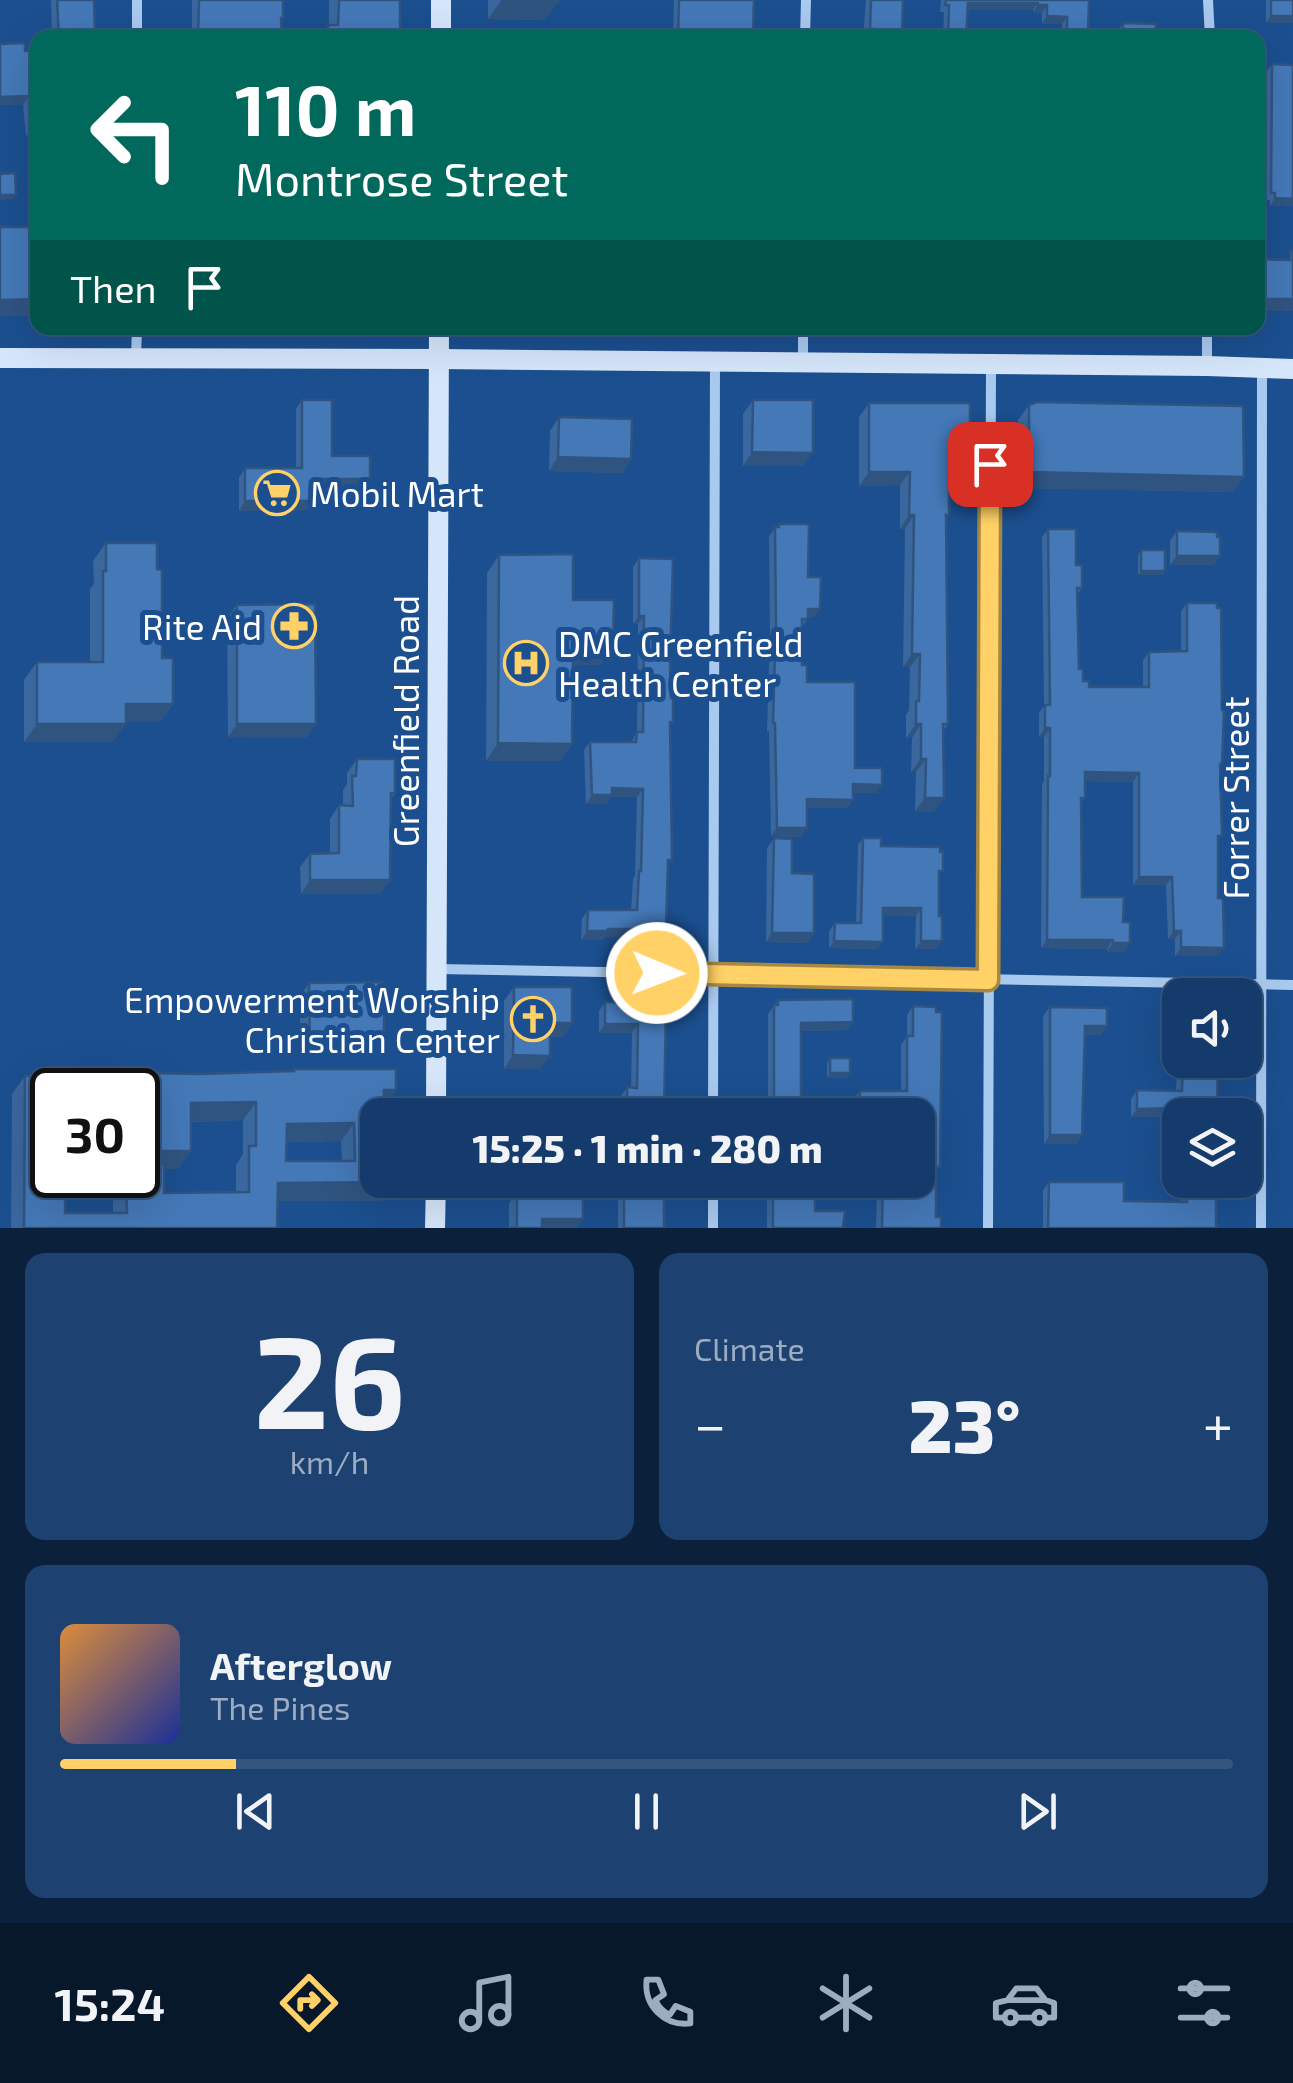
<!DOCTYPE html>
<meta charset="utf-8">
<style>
:root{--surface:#143b6b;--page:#1d4271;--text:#f1f3f6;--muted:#9dadc1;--line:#33557e;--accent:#ffd166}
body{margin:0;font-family:"Exo 2",sans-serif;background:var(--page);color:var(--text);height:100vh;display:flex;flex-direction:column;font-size:38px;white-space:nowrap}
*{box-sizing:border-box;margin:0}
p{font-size:32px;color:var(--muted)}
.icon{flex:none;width:55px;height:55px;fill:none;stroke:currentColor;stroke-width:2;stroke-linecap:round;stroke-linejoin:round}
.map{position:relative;height:1228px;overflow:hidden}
.drawer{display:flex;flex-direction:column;gap:25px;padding:25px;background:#0b203b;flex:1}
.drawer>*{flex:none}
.hud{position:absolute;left:30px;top:30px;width:1235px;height:305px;border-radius:20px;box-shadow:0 10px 40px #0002,0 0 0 2px var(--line);background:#00695c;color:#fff;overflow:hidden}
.tools{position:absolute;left:1162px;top:978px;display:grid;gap:20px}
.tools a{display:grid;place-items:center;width:100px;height:100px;border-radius:20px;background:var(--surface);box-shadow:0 10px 40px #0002,0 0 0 2px var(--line);font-size:50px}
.speed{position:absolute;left:30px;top:1068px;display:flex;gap:20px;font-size:50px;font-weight:700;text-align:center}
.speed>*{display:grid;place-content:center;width:130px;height:130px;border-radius:50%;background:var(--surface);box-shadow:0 10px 40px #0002,0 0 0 2px var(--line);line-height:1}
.speed .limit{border:5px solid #111;border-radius:15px;background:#fff;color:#111}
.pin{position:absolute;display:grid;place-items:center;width:85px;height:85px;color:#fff;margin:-42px;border-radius:20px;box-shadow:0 5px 15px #0006}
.me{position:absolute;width:110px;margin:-55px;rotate:91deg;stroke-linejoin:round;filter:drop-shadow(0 0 8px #0008)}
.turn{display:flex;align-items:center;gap:35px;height:210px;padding:0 40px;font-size:45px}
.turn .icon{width:130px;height:130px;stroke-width:2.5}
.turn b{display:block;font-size:70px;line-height:85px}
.then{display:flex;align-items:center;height:95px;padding:0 40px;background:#0003;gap:20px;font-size:38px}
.big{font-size:75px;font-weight:800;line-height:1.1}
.drawer .widget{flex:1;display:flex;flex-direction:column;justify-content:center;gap:15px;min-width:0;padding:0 35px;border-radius:20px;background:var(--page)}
.drawer .dial{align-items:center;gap:0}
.dial b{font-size:130px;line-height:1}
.song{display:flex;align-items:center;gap:30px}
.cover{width:120px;height:120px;border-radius:15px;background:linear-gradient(135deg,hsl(30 70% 55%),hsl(230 70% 35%))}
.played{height:10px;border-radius:5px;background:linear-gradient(90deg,var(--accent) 15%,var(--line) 15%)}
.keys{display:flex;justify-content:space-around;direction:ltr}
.heat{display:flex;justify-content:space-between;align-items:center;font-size:55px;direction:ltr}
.drawer .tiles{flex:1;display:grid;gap:25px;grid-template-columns:1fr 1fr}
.widget:last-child{grid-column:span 2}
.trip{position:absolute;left:360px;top:1098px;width:575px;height:100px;border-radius:20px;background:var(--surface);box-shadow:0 10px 40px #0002,0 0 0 2px var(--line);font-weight:800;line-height:100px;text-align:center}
.menu{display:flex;height:160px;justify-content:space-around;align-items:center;background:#08182b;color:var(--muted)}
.menu .icon{width:70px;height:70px}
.menu .on{color:var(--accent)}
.menu b{font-size:45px;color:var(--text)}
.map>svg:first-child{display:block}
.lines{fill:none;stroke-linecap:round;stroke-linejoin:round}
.street{stroke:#a9c9ee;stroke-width:10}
.secondary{stroke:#d6e6fa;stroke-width:20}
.wall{fill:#3a679d;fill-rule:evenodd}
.shaded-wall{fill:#305480}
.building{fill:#4478b7;stroke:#305480;stroke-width:2.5;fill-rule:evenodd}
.route-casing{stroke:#a68842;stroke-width:25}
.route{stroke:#ffd166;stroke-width:18}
.labels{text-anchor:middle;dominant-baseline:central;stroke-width:10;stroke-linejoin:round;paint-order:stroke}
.poi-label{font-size:35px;fill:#fff;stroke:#1b4f8f;text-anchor:start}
.street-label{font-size:35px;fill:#fff;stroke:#1b4f8f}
</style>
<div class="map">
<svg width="1293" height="1228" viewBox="0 0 1293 1228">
<rect width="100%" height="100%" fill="#1b4f8f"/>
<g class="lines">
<g class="street">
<path d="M1208,0L1210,38"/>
<path d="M137,38V0"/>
<path d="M805,38L806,0"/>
<path d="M136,358L137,328"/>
<path d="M803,361V328"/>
<path d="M1207,366V328"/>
<path d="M437,969L1293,985"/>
<path d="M713,1115L715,362"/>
<path d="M713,1228V1180"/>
<path d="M988,1228L991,365"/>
<path d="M1261,1228L1262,369"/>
</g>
<g class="secondary">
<path d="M441,38V0"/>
<path d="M0,358L439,359L1207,366L1293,369"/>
<path d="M436,1115L439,328"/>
<path d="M435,1228L436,1180"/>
</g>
</g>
<g class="wall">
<path d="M51,0H94L92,38H52Z"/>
<path d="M192,0H283L282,38H192Z"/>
<path d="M329,0H400V38H319L329,25Z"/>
<path d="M488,0H558L545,20L488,19Z"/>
<path d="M674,0H754L753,38H673Z"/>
<path d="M866,0H903L902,38H863Z"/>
<path d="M941,0H1089L1088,38H1062V24H1042V13L1033,12V10H967L966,38H943L944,12H940Z"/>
<path d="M1266,0H1293L1266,23Z"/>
<path d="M1123,23L1156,38H1117V32Z"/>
<path d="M0,44L25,51H38V136H26L23,105H0Z"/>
<path d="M1272,64L1293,65V206H1270V200H1266L1267,71Z"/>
<path d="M302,400L332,456L364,488H323L316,510L239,511V478L245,468H296V409Z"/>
<path d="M753,400L803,466H743V414Z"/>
<path d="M869,403L961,485H949L946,519L948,724L943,731L934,812L915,811L916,772H911L912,738H906V715L909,710L910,667H903L905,529H900V485L859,486V417Z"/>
<path d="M1029,405L1233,492L1018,488V420Z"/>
<path d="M559,417L631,459L622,473L549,471L550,431Z"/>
<path d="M779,524L808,577L820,609L814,617H808L802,627V665L807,682L855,768L882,785L876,793H853V800L847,808H807L801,837L771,836L769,731H767L769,662H764V644L770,635L769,536Z"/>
<path d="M1048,529L1076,565L1082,588L1077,594L1079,669L1083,681L1089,687H1143V660L1149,652L1181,651V611L1187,603L1220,767L1218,842V956H1175V939H1168L1166,885H1133V782L1085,781V798L1081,802L1082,897L1123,922L1130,943L1124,952L1107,951V949L1041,948L1042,784L1044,781V737H1039V713L1044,706L1042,537Z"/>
<path d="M1177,531L1217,537L1214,565H1170V541Z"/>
<path d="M106,543L157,569L162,658L173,704L160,722H126L113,742H24V680L37,662H90V589L94,584L93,561Z"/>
<path d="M1141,550L1165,571L1162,575H1138V555Z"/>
<path d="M499,555L573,600L601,665H573L572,744L560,761H486L487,573Z"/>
<path d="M639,558L670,664V726L666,929L660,938L604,937L602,940H581L582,919L588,910H631L633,879L635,875L637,797H610L606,804H586L584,750L590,742H631L637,732L638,624H633V567Z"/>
<path d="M237,605L306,738L228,737L227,618Z"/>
<path d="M357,759L395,793L391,799L380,894H301L300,867L310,854L330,853V819L339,805L343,806V790L347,784V773Z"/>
<path d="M774,838L792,873L814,933L808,943L766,942L767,848Z"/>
<path d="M863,838L939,876V916L942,941L936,949H915L916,916L883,915L878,949L829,948V931L835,923H856L858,845Z"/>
<path d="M309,983L375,1055H300V996Z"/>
<path d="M514,987L563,1037L550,1036L540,1069H504V1001Z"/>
<path d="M778,1000L853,1022L847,1030L801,1031V1107L803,1114L853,1115L854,1099L860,1091H901V1045L907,1037V1015L913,1006L936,1172V1217L941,1228H876L877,1182L854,1181L918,1180V1115H768V1014Z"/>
<path d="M605,1002H661L664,1115H588V1110L594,1101H621V1096L627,1087L631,1088L632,1033H599V1011Z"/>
<path d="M1050,1007L1107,1026L1100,1035H1085L1082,1135L1076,1144H1044L1043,1016Z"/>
<path d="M1180,1010V1060H1218L1180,1115V1140H1170V1117H1131V1099L1137,1090L1176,1091L1178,1040H1175V1017Z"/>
<path d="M830,1058L847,1078H827V1063Z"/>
<path d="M294,1069L396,1090L384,1108L382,1201H278L277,1228H11L12,1094L25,1076H72L76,1070L200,1074L293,1072ZM52,1090H138V1140H140L141,1165L138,1175H119L113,1184V1213H65ZM243,1120V1154L236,1165V1192L164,1193V1169H178L191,1122ZM341,1141L342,1161H286V1142Z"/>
<path d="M593,1180H664V1228H618V1198H592Z"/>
<path d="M767,1180H806L805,1190L815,1211L843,1228H767Z"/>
<path d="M1187,1180L1216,1228H1043V1190L1049,1182L1124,1201L1181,1202V1188Z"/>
<path d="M517,1193L554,1198L583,1219L577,1228H509V1203Z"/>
</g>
<g class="shaded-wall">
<path d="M501,1L558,2L545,20L488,19Z"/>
<path d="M968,3H1038L1033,10H963Z"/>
<path d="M1038,5H1047L1042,13L1033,12Z"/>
<path d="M1047,16L1067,17L1062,24H1042Z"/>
<path d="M1271,16H1293V23H1266Z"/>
<path d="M870,29H874L868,38H864Z"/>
<path d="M29,96L23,105H0V97Z"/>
<path d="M32,128H38V136H26Z"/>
<path d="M0,195H16L13,199L0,200Z"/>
<path d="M1275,198L1293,199V206H1270Z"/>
<path d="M38,299V316H0V300Z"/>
<rect x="1258" y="299" width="35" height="12"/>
<path d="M752,452L813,453L803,466H743Z"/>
<path d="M558,457L631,459L622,473L549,471Z"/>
<path d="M869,472H910L900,485L859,486Z"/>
<path d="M949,472H970L961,485H940Z"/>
<path d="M1029,472L1244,477L1233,492L1018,488Z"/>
<path d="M323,479H370L364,488H316Z"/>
<path d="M245,501H323L316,510L239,511Z"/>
<path d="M909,515H914L905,529H900Z"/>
<path d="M1177,556H1220L1214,565H1170Z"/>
<path d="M1141,571H1165L1162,575H1138Z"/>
<path d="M808,609H820L814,617H802Z"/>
<path d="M639,616H644L638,624H633Z"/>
<path d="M573,647H613L601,665H560Z"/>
<path d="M770,653H775L769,662H764Z"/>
<path d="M912,654H920L910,667H903Z"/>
<path d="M126,704H173L160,722H113Z"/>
<path d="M37,724H126L113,742H24Z"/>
<path d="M237,724H316L306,738L228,737Z"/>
<path d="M916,724H921L912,738H906Z"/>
<path d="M1045,728H1050L1044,737H1039Z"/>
<path d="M498,743L572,744L560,761H486Z"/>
<path d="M921,759H926L916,772H911Z"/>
<path d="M1085,772L1139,773L1133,782L1079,781Z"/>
<path d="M853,784L882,785L876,793H847Z"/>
<path d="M612,788L643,789L637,797H610L606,804H586L592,795Z"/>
<path d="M925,798H944L934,812L915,811Z"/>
<path d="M807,799L853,800L847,808H801Z"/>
<path d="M777,828H807L801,837L771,836Z"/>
<path d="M1139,877H1172L1166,885H1133Z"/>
<path d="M310,880H390L380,894H301Z"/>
<path d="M883,908H921L916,916L878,915Z"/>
<path d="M608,929H666L660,938L604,937L602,940H581L587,931Z"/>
<path d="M1174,931H1181L1175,939H1168Z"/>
<path d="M772,933H814L808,943L766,942Z"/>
<path d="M1047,940H1113L1107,949L1041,948Z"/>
<path d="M834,941L883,942L878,949L829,948Z"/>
<path d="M921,941H942L936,949H915Z"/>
<path d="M1113,943H1130L1124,952L1107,951Z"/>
<path d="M1181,947L1224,948L1218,956H1175Z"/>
<path d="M853,1022L847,1030L795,1031L801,1023Z"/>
<path d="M550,1023H572L563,1037L540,1036Z"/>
<path d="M605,1024H638L632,1033H599Z"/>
<path d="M1085,1026H1107L1100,1035H1079Z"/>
<path d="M384,1041L375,1055H300L310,1042Z"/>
<path d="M513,1055L550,1056L540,1069H504Z"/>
<path d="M830,1073H850L847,1078H827Z"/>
<path d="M384,1090H396L383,1109Z"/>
<path d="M256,1102L243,1120L178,1122L191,1103Z"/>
<path d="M1176,1108L1170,1117H1131L1137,1109Z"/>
<path d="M153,1121L140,1140H138V1122Z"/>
<path d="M354,1123L341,1141L274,1142L287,1124Z"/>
<path d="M1176,1131H1180V1140H1170Z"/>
<path d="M1050,1135H1082L1076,1144H1044Z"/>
<path d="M154,1151H191L178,1169L141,1170Z"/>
<path d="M395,1182L382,1201H264L278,1183Z"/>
<path d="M599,1189H624L618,1198H592Z"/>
<path d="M542,1219H583L577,1228H536Z"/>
</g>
<g class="building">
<path d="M57,0H94L95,34H92V38H59Z"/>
<path d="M199,0H283V18H281L282,38H198Z"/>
<path d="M339,0H400V38H328V25H338Z"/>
<path d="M501,0H558V2Z"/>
<path d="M679,0H754L753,38H675V36H678Z"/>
<path d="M871,0H903L902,38H874V29H870Z"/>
<path d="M946,0H1089L1088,38H1067V17L1047,16V5H1038V3H968L966,38H948L949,5H945Z"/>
<rect x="1271" y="0" width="22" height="16"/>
<path d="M1123,23L1156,24V38H1123Z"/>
<path d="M25,43V51H38V128H32L29,96L0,97V44Z"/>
<path d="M1272,64L1293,65V199L1275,198V193H1271Z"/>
<path d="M15,173L16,195H0V174Z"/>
<path d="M0,227H38V299L0,300Z"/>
<path d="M1290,251H1293V299H1258V259L1290,260Z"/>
<path d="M302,400H332V456H370V479H323V501H245V468H302Z"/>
<path d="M753,400H813V453L752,452Z"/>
<path d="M1037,402L1243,406L1244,477L1029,472V405Z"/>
<path d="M869,403H970V472H949V515H946L948,724H943L944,798H925L926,759H921V724H916V701H919L920,654H912L914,515H909L910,472H869Z"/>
<path d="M559,417L632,419L631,459L558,457Z"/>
<path d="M779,524H809L808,577H821L820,609H808V619H802V665H807V682H855V768H882V785L853,784V800L807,799V828H777L775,723H773L775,653H770V636H773V630H776L775,527H779Z"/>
<path d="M1048,529H1076V565H1082V588H1077L1079,669H1083V681H1089V687H1149V652L1187,651V603H1217V608H1221L1222,710H1224L1222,764H1220L1222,836H1218V898H1223L1224,948L1181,947V931H1174L1172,877H1139V773L1085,772V798H1081L1082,897H1124L1123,922H1130V943H1113V940H1047L1048,776H1050V728H1045V705H1050Z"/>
<path d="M1177,531L1217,532V537H1220V556H1177Z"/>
<path d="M106,543H157V569L162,570V658H173V704H126V724H37V662H103V571H106Z"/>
<rect x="1141" y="550" width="24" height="21"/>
<path d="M573,554V600H614L613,647H573L572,744L498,743L499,555Z"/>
<path d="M639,558L673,559L670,664L671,698H673V722H670L672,860H668L666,929H608V931H587L588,910H637L639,871H641L643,789L612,788V795H592L590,742H636L637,732H643L644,616H639Z"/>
<path d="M315,604L316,724H237V605Z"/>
<path d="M357,759H395V793H391L390,880H310V854L339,853V805L353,806L352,776H356Z"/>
<path d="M774,838L792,839V873L814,874V933H772Z"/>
<path d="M863,838H881V846L940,847V852H943V871H939V916H942V941H921V908H883V942L834,941L835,923H861Z"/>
<path d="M384,982V1041L310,1042L309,983Z"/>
<path d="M514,987H572V1023H550V1056L513,1055Z"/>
<path d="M853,999V1022L801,1023V1107H803V1114L859,1115L860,1091H907V1036H913V1006L936,1007V1012H942L940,1167H936V1217H941V1228H882L883,1180H918V1115H774V1005H778V1000Z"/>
<path d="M605,1002H661L662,1007H666L664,1115H594V1101H627V1087L637,1088L638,1024H605Z"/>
<path d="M1050,1007L1107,1008V1026H1085L1082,1135H1050Z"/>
<rect x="830" y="1058" width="20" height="15"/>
<path d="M1183,1060H1218L1217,1115H1180V1131H1176V1108L1137,1109V1090L1182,1091Z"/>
<path d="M103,1069H143V1073L200,1074L294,1071V1069H396V1090H384V1115H378V1180H395V1182L278,1183L277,1228H24L25,1076H77L76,1070ZM52,1090H138V1122L153,1121L154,1151H191V1103L256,1102V1146H249V1192L164,1193V1165H138V1175H126L127,1213H65V1175H52ZM354,1123L355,1161H286L287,1124Z"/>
<rect x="510" y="1111" width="48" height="4"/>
<path d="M599,1180H664V1228H624V1189H599Z"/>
<path d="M773,1180H806L805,1190L815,1191V1211H845L843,1228H773Z"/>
<path d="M1187,1180H1216V1228H1048L1049,1182H1124V1201L1187,1202Z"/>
<path d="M517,1193H554V1198L583,1199V1219H542V1228H510H517Z"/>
</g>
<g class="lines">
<defs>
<path id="route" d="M657,973L988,980L990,464"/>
</defs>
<use href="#route" class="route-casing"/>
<use href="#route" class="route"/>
</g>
<defs>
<symbol id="supermarket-ring" viewBox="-11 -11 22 22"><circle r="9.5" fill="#1b4f8f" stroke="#ffd166" stroke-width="1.5"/><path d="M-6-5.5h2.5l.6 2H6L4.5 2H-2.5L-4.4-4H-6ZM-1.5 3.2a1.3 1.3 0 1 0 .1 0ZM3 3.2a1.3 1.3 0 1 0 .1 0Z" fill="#ffd166"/></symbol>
<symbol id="pharmacy-ring" viewBox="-11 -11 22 22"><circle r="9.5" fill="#1b4f8f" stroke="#ffd166" stroke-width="1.5"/><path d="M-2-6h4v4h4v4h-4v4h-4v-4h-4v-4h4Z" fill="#ffd166"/></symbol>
<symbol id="hospital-ring" viewBox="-11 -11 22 22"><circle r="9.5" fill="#1b4f8f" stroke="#ffd166" stroke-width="1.5"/><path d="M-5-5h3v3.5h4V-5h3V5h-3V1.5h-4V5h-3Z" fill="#ffd166"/></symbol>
<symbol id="church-ring" viewBox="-11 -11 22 22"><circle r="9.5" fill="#1b4f8f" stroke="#ffd166" stroke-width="1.5"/><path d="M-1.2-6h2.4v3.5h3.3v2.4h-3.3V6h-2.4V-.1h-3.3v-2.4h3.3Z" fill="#ffd166"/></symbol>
</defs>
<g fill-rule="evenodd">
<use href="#supermarket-ring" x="252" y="468" width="50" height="50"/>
<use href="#pharmacy-ring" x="269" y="601" width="50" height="50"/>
<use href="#hospital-ring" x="501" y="638" width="50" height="50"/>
<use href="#church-ring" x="508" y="994" width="50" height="50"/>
</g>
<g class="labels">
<g class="poi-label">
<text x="310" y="493">Mobil Mart</text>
<text x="262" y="626" text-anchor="end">Rite Aid</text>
<text x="558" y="643">DMC Greenfield<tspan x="558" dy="40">Health Center</tspan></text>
<text x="500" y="999" text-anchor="end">Empowerment Worship<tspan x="500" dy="40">Christian Center</tspan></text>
</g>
<g class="street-label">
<text transform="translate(405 721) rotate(-90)">Greenfield Road</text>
<text transform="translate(1235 798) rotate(-90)">Forrer Street</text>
</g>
</g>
</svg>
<div class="tools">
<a><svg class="icon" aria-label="sound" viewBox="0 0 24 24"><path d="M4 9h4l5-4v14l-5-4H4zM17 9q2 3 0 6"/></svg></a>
<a><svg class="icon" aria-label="layers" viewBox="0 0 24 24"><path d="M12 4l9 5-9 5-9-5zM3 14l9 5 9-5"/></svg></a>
</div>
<div class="speed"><div class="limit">30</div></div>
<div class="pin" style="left:990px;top:464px;background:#d93025"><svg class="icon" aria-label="arrive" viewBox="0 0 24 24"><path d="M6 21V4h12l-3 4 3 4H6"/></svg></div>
<svg class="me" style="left:657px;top:973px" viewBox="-20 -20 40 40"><circle r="17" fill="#ffd166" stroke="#fff" stroke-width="3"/><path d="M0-11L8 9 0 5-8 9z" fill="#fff"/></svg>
<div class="trip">15:25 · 1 min · 280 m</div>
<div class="hud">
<div class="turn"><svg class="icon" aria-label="left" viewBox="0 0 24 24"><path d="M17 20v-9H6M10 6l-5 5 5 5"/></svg><div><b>110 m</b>Montrose Street</div></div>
<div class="then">Then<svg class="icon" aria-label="arrive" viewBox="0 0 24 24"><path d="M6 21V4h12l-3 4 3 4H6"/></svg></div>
</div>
</div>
<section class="drawer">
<div class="tiles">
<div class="widget dial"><b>26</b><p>km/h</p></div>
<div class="widget"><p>Climate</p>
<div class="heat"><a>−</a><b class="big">23°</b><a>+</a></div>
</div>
<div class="widget">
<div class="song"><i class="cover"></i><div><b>Afterglow</b><p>The Pines</p></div></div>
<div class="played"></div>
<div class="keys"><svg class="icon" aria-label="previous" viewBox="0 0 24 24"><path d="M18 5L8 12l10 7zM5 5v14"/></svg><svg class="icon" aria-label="pause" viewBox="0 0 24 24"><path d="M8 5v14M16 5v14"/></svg><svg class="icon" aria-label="next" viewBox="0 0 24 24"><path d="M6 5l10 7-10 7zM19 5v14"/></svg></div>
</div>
</div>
</section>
<nav class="menu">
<b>15:24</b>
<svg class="icon on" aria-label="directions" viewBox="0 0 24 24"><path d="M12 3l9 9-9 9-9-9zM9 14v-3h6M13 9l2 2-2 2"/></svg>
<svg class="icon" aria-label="music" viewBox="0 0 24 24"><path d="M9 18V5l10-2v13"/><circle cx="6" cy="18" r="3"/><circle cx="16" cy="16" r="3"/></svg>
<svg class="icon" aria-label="phone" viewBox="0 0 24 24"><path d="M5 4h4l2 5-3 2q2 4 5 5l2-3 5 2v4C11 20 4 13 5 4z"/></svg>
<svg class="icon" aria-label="climate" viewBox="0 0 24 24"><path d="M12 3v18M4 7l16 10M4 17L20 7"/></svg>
<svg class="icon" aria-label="car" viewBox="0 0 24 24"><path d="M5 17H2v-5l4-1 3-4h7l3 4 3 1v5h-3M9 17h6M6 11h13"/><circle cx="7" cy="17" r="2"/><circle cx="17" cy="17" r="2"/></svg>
<svg class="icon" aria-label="filters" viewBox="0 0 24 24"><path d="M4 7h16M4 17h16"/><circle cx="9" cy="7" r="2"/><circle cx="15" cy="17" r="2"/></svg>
</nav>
